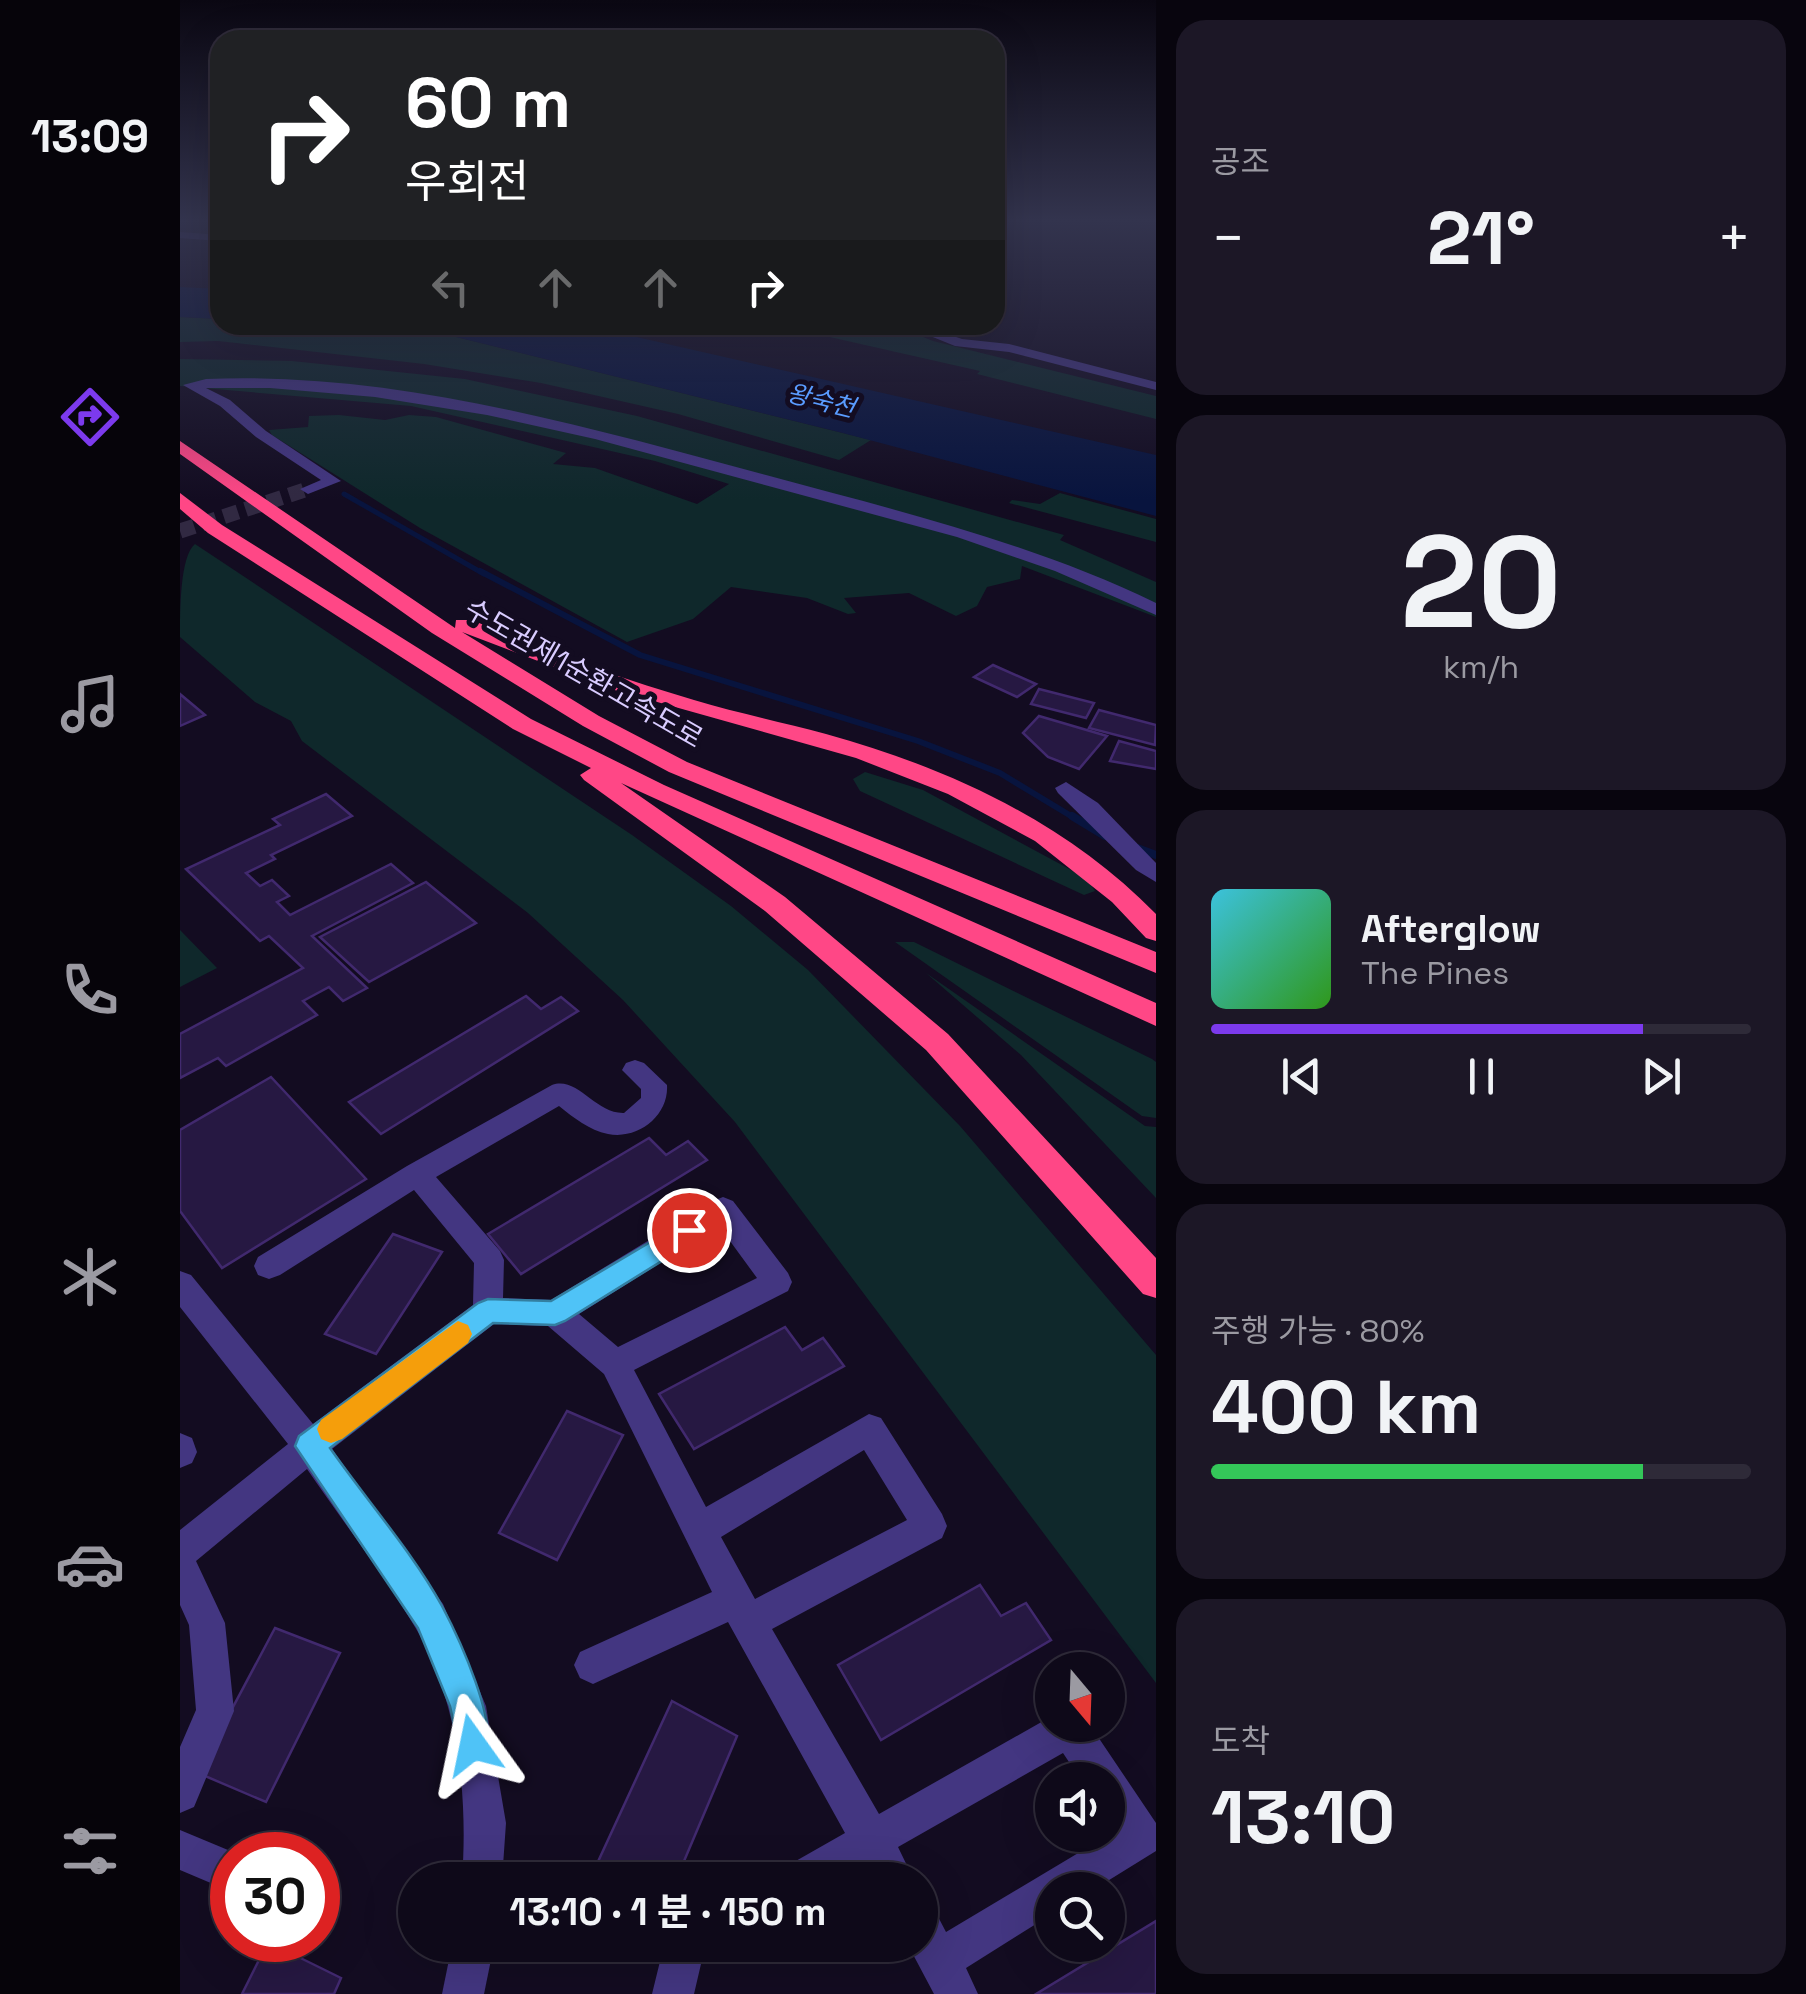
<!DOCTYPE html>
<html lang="ko">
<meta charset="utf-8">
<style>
:root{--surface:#0e0919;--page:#1c1726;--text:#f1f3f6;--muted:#9b9aa2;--line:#2e2a38;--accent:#7c3aed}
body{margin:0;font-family:"Space Grotesk","Noto Sans KR",sans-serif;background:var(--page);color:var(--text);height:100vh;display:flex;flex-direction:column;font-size:38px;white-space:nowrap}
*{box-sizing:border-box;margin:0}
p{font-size:32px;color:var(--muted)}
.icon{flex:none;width:55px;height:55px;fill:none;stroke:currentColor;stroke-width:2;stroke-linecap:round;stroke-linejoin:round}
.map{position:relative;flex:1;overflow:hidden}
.side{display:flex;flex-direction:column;gap:20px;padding:20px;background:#08050e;width:650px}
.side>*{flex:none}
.top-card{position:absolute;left:30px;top:30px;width:795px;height:305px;border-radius:30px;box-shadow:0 10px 40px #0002,0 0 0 2px var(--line);background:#202124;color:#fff;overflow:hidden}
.needle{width:65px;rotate:161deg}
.buttons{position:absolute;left:855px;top:1652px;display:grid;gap:20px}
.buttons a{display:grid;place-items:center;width:90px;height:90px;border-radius:50%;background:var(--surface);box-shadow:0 10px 40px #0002,0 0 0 2px var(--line);font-size:50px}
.speed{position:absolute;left:30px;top:1832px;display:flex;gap:20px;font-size:50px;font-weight:700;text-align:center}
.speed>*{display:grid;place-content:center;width:130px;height:130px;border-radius:50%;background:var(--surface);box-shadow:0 10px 40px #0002,0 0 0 2px var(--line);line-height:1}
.speed .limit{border:15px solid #d22;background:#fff;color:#111}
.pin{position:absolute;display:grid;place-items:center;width:85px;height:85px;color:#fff;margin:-42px;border:5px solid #fff;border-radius:50%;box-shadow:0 2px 10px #0007}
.me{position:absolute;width:110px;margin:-55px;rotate:348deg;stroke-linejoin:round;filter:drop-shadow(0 0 8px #0008)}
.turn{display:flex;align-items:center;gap:35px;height:210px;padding:0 30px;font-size:45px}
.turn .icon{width:130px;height:130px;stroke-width:2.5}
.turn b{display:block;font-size:70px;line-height:85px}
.lanes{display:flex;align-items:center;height:95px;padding:0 30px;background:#0003;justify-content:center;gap:50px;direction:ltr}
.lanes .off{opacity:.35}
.big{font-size:75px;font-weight:700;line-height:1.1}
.side .widget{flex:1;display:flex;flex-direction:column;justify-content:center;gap:15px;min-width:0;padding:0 35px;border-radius:30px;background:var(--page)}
.side .dial{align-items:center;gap:0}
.dial b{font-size:130px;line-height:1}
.song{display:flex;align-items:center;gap:30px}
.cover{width:120px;height:120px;border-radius:15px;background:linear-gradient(135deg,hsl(190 70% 55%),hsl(110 70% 35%))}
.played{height:10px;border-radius:5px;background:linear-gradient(90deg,var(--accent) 80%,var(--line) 80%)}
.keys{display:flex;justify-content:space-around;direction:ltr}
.heat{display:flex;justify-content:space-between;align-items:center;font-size:55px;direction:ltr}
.charge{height:15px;border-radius:8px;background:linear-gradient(90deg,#34c759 80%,var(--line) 0)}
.trip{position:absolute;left:218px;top:1862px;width:540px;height:100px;border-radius:50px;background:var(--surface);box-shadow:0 10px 40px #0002,0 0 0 2px var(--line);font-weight:700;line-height:100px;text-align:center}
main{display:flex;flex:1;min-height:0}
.menu{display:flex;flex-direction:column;width:180px;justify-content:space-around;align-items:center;background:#06040a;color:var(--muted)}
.menu .icon{width:70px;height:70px}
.menu .on{color:var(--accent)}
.menu b{font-size:45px;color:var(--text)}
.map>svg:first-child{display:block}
.green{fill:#0f282b}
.water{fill:#08143e}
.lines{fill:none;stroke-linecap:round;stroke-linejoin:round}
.stream-far2{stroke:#08143e;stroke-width:5}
.stream-far1{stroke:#08143e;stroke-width:6}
.stream{stroke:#08143e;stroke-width:8}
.building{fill:#261842;stroke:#41296e;stroke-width:2.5}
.minor-tunnel{stroke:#312942;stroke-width:15;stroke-dasharray:15 8;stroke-linecap:butt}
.minor{fill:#433681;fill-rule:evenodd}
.highway{fill:#ff4786;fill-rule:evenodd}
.route{fill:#4fc3f7;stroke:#337fa1;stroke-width:2.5}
.slow{fill:#f59e0b}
.labels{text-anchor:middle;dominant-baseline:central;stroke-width:10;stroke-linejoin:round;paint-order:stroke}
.far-water-label{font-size:25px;font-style:italic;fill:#5a9cff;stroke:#130c21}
.street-label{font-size:28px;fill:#d9ccff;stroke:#130c21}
</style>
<main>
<nav class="menu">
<b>13:09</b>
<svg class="icon on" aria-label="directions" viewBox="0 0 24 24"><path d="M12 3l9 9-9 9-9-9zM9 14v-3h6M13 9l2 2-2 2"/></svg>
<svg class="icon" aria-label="music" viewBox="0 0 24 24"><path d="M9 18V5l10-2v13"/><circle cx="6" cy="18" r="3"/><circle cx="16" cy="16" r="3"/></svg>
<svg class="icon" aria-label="phone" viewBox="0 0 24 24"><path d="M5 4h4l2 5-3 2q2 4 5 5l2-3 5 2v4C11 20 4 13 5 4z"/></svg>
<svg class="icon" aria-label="climate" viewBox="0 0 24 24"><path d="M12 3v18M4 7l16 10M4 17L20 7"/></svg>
<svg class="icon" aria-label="car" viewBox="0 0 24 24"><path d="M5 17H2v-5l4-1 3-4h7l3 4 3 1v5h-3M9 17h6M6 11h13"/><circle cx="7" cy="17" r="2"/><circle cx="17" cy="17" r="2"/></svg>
<svg class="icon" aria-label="filters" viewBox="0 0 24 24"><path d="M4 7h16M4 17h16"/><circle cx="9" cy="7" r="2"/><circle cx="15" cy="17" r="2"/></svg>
</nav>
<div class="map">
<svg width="976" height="1994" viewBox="0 0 976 1994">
<rect width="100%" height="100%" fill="#130c21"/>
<g class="green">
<path d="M0,317L40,319V325L236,327L691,440L659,460L498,414L361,383L244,364L38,341L0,342Z"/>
<path d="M633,325H714L753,341L976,396V419L797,374L800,371L623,331Z"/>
<path d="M0,359L112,361L285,379L457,416L884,535L880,540L976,582V617L842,566L840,579L807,587L797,606L776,616L729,593L664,598L676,613L668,614L627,598L551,587L513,619L447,642L240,528L92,435L89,430L128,427L129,416L159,415L205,420L229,415L256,417L386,453L373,464L415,468L517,504L549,484L475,461L231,406L0,386Z"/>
<path d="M880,493L976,519V542L829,503L832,500L860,504Z"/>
<path d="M15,544L452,835L551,906L628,970L780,1126L976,1355V1683L555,1122L443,1000L348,913L122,741L111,721L75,702L0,637C0,610 0,556 15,544Z"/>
<path d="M685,772L743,790L906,878L915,891L904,895L680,791L673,779Z"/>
<path d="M0,930L37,968L0,987Z"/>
<path d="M715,942H734L972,1059L976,1062V1118L962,1116Z"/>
<path d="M746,973L965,1126L976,1127V1198L841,1055Z"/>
</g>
<g class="water">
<path d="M0,287L40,289V319L0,317Z"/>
<path d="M206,325H404L976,455V516L663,433L236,327Z"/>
</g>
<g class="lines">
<path class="stream-far2" d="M164,494L304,574"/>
<path class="stream-far1" d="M300,571L460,655L738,741L820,773L896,819"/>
<g class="stream">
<path d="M892,816L925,836"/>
<path d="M957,848L976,855"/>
</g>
</g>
<g class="building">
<path d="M813,665L856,684L837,697L794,677Z"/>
<path d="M859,689L914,703L906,718L851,704Z"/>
<path d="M0,694L25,715L0,726Z"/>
<path d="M919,710L976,725L975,745L909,728Z"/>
<path d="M859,716L927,736L899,769L868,757L843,733Z"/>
<path d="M939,741L976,751V769L930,761Z"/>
<path d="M146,794L172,816L91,855L95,859L66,873L80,886L92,880L109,896L97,902L110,915L211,864L233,883L132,936L187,988L163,1001L149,987L123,1001L137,1015L46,1066L38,1058L0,1078V1034L123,968L89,936L80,941L6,869L100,825L93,819Z"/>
<path d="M246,882L296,923L189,982L140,937Z"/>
<path d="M346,996L361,1009L381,997L398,1011L201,1134L169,1102Z"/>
<path d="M91,1077L186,1179L42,1268L0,1211V1130Z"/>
<path d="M469,1138L486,1155L508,1141L527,1160L341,1274L308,1234Z"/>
<path d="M213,1234L262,1252L196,1354L145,1334Z"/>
<path d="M605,1327L622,1350L643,1338L664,1366L514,1449L479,1394Z"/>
<path d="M387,1411L443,1435L377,1560L319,1533Z"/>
<path d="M800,1585L821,1616L846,1603L871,1640L701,1740L658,1665Z"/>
<path d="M95,1628L160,1653L86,1802L18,1773Z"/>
<path d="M492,1701L557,1736L496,1880H441L416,1866Z"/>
<path d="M976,1921V1994H856Z"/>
<path d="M88,1942L161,1978L154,1994H62Z"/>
</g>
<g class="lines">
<path class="minor-tunnel" d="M0,531L128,489"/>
<g class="minor">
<path d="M0,232L40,235V241L0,238Z"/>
<path d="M723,325H741L782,339L829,344L976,382V390L829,352L775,346Z"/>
<path d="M26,379C216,371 405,427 586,475C719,511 852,543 976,603V615L875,571L777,537L415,439L307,415L195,397L90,388H26L50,400L86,431L161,481L128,494L120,489L141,480L76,437L40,406L3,385Z"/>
<path d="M886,782L918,803L976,863V882L956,870L878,793L875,788Z"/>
<path d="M455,1060L464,1063L487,1085C489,1115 459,1140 428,1134C409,1130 394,1118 379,1106L256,1177L320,1251L324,1260L323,1298L371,1300L533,1201L543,1197L553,1201L608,1273L612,1282L608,1291L454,1370L526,1507L689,1414L701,1418L762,1514L767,1526L762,1538L592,1629L699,1814L872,1716V1725H910L976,1823V1851L913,1890H872V1914L786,1968L798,1994H754L728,1945H740V1905L755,1911L766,1932L935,1831L928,1820V1780H901L883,1753L718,1847L734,1880H691L684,1867L661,1880H601L607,1866L665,1833L548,1622L413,1684L400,1678L394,1665L400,1652L532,1592L424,1374L368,1326L314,1324L152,1449L263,1604L306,1706L326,1823L322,1880H282C288,1797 279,1701 235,1627C203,1573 163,1522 127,1469L16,1561L45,1623L54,1711L14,1807L0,1813V1747L16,1710L9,1625L0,1605V1530L108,1444L0,1307V1271L11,1275L133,1424L293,1305L294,1263L234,1190L100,1275L89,1279L78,1275L74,1266L78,1257L227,1166L372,1085C398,1076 415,1114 444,1113L461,1098V1089L442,1070L446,1063ZM539,1226L577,1278L438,1347L399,1314ZM684,1450L727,1520L575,1599L541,1537Z"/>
<path d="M0,1433L12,1438L17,1452L12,1463L0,1468Z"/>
<path d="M0,1830L60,1855H52V1892L0,1870Z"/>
<path d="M272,1945H314L304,1994H262Z"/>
<path d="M484,1945H531L521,1964L514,1994H472Z"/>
</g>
<g class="highway">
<path d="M0,441L275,628L276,620H292C364,651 438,678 514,700C557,713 602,722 646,734C769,768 886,822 976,914V941L966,938L932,902L855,841L768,794L676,758L431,689L282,632L419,716L507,762L976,952V973L489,772L403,726L252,633L0,454Z"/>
<path d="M0,493L42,525L351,719L484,785L976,1003V1026L441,783L605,897L768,1034L976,1258V1298L963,1294L746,1050L585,911L404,780L400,775L411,768L333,729L28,533L0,509Z"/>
</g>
</g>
<linearGradient id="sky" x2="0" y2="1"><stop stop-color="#0a0712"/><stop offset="0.44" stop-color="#33344e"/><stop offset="1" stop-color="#33344e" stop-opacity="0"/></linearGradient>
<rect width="976" height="500" fill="url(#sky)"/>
<path class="route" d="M509,1219L519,1222L523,1230L519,1238L385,1321L375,1325L313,1323L150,1448C185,1498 233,1553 262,1606C279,1638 319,1724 306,1757L293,1763L281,1757L270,1706L238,1628L115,1446L119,1436L298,1303L308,1299L371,1301Z"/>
<path class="slow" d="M278,1321L288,1325L292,1334L288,1343L162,1439L151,1443L141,1439L137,1429L141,1420Z"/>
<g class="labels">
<g class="far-water-label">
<text transform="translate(641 400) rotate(14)">왕숙천</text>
</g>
<g class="street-label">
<text transform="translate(404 673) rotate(30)">수도권제1순환고속도로</text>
</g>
</g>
</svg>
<div class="buttons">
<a><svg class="needle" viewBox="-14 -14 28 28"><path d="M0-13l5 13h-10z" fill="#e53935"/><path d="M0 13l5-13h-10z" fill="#9b9aa2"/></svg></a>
<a><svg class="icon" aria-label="sound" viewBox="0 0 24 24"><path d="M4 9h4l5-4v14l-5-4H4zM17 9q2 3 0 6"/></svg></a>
<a><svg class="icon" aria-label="search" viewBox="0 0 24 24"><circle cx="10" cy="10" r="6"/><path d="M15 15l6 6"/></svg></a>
</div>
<div class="speed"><div class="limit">30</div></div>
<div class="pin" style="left:509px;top:1230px;background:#d93025"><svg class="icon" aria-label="arrive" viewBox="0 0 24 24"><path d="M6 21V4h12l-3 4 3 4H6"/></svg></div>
<svg class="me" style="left:293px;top:1745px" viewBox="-20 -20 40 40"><path d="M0-17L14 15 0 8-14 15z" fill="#4fc3f7" stroke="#fff" stroke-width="4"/></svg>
<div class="trip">13:10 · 1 분 · 150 m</div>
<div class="top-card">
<div class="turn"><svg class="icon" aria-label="right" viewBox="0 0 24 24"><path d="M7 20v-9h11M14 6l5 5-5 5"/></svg><div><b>60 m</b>우회전</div></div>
<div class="lanes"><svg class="icon off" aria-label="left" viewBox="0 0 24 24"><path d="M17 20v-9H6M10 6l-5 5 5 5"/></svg><svg class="icon off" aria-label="ahead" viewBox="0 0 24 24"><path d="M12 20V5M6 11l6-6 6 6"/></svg><svg class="icon off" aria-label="ahead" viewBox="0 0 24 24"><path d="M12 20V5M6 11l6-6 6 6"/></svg><svg class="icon" aria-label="right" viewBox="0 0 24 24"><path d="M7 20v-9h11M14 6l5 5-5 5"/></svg></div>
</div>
</div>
<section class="side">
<div class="widget"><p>공조</p>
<div class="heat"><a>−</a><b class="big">21°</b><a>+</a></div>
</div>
<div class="widget dial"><b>20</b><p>km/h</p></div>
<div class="widget">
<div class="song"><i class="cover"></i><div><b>Afterglow</b><p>The Pines</p></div></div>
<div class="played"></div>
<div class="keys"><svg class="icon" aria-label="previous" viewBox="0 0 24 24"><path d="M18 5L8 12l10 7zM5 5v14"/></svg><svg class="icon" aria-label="pause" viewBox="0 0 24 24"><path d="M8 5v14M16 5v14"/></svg><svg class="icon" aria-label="next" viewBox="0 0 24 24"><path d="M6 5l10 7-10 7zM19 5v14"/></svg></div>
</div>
<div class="widget"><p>주행 가능 · 80%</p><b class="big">400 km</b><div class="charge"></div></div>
<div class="widget"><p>도착</p><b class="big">13:10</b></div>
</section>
</main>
